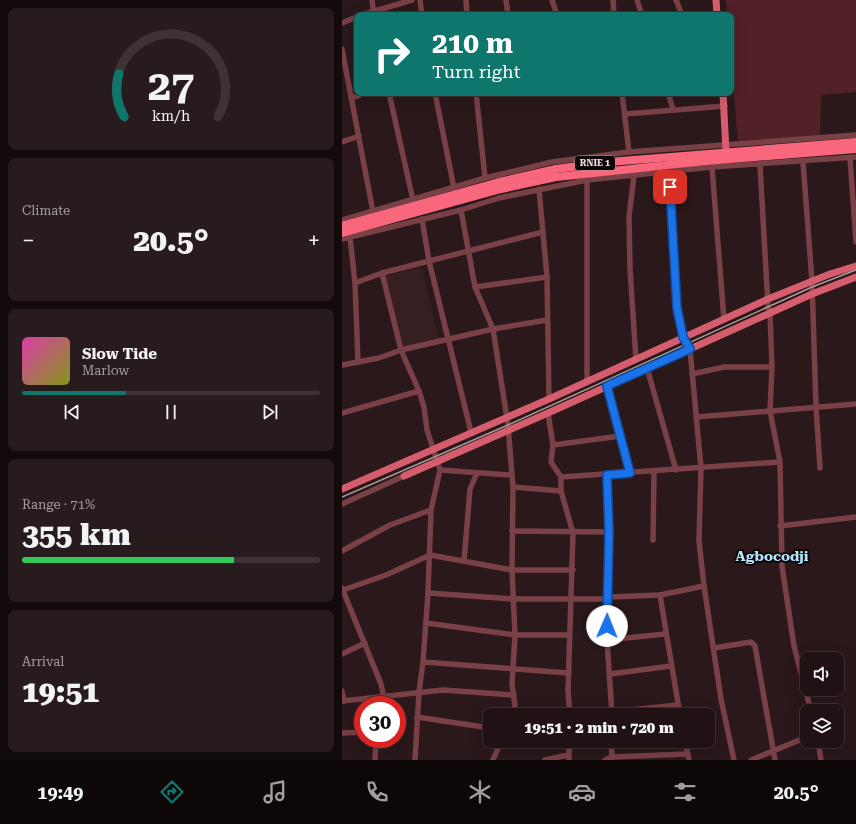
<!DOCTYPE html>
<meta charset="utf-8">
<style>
:root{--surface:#201214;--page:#281b1d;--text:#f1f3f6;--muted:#a29ea0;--line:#3d3234;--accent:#0f766e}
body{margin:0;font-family:"Roboto Serif",serif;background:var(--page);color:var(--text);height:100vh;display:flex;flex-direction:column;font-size:15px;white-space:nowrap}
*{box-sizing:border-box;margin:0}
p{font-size:13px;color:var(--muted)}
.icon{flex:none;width:22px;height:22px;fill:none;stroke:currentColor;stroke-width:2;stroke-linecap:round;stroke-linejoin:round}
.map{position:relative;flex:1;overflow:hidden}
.side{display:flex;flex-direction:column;gap:8px;padding:8px;background:#120a0b;width:342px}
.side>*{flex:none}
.banner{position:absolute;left:12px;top:12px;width:380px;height:84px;border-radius:8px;box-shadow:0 4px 16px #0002,0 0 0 1px var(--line);background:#0f766e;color:#fff;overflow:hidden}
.fabs{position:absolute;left:458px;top:652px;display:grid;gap:8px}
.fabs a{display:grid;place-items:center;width:44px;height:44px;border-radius:8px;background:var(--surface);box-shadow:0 4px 16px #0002,0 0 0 1px var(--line);font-size:20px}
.speed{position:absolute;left:12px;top:696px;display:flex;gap:8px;font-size:20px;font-weight:700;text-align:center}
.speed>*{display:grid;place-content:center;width:52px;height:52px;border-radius:50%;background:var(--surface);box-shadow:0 4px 16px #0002,0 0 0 1px var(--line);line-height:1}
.speed .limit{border:6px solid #d22;background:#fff;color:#111}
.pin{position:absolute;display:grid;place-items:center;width:34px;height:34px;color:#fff;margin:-17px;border-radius:8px;box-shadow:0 2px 6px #0006}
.me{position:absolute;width:44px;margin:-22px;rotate:1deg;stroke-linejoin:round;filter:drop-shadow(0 0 3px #0008)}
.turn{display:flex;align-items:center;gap:14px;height:84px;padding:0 12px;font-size:18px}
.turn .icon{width:52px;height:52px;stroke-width:2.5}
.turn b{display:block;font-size:28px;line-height:34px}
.big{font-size:30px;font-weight:800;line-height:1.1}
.side .tile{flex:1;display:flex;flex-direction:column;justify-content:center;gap:6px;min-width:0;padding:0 14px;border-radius:8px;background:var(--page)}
.side .dial{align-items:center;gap:0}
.dial svg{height:104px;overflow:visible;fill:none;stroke:var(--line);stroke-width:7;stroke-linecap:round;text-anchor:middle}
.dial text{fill:var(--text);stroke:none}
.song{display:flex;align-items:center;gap:12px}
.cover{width:48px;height:48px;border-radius:6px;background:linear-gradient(135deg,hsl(320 70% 55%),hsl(70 70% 35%))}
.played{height:4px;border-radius:2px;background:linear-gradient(90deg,var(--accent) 35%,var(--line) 35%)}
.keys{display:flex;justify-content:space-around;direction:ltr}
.heat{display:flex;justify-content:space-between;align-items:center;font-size:22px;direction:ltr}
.charge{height:6px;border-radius:3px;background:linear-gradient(90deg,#34c759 71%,var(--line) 0)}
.trip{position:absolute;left:141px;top:708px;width:232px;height:40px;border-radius:8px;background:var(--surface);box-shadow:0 4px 16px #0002,0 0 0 1px var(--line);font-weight:800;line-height:40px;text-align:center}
.tabs{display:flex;height:64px;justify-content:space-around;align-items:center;background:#0d0708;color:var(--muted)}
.tabs .icon{width:28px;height:28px}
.tabs .on{color:var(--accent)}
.tabs b{font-size:18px;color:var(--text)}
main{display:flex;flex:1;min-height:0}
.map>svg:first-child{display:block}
.built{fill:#371e21}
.green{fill:#522027}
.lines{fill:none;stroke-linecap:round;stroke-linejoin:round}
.minor{stroke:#794046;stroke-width:5.5}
.major{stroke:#d55d6d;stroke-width:7}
.highway{stroke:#f9677d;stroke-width:8}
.rail{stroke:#a99a9b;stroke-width:1.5}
.route-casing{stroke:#114b97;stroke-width:10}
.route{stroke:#1a73e8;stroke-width:7}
.labels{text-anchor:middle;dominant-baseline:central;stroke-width:4;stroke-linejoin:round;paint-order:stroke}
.shield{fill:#0d0606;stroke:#a69a9b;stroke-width:1}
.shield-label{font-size:9px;font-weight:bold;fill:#e7dadb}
.district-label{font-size:14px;font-weight:bold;fill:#b2e6fa;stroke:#0d0606}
</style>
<main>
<section class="side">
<div class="tile dial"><svg viewBox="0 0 100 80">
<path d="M14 69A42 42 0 1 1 86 69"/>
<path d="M14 69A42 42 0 0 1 10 36" stroke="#0f766e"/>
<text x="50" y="56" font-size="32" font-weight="700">27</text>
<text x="50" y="72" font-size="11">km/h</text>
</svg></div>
<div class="tile"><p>Climate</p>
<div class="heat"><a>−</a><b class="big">20.5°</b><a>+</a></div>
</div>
<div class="tile">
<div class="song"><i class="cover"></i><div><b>Slow Tide</b><p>Marlow</p></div></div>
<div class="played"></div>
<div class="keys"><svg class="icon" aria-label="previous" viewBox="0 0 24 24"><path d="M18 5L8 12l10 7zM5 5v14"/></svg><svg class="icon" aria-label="pause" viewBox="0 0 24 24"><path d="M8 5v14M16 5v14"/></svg><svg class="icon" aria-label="next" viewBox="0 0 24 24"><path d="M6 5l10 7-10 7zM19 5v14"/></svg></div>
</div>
<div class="tile"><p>Range · 71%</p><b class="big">355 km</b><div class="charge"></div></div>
<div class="tile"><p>Arrival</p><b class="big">19:51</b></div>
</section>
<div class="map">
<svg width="514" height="760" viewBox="0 0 514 760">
<rect width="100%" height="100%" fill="#2a181a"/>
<path class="built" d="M77,268L80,269L97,340L64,350L59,347L43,276Z"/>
<path class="green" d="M384,0H514V92L479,95L478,136L396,141L389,64V15H385Z"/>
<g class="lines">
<g class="minor">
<path d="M30,0L32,15"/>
<path d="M78,0L80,15"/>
<path d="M124,0L125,15"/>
<path d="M164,0L166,15"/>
<path d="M210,0L215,15"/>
<path d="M271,0L272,15"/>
<path d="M295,0L300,15"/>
<path d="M334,0L340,15"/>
<path d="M19,15L70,0"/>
<path d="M0,23L15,17"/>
<path d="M0,49L31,212"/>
<path d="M47,93L71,200"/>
<path d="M93,93L112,188"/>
<path d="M134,93L143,178"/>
<path d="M280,93L287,152"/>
<path d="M326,93L331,109"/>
<path d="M9,98L25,93"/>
<path d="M283,114L383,106"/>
<path d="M0,142L17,136"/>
<path d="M508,158L514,242"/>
<path d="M461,162L470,281L474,407L478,468"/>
<path d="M418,165L426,306L428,313L430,367L428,411L438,462L440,566L452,646L469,711"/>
<path d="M370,167L382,320"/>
<path d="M327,172L335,308L341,337L348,349L359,468L357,541L362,586L379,699L392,760"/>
<path d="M292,175L287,217L288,269L294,360"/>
<path d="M197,189L205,277L207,399"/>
<path d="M119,210L133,287L151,329L166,425L171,487L170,570L173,635L170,684L173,706L169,715"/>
<path d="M80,219L87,261L129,432"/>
<path d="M0,220L143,178L210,162L287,152L514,135"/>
<path d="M8,237L13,283L16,362"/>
<path d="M0,239L119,210L157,198L245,180L370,167L514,157"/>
<path d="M40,273L59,350L77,391L82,407L85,430L98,470L89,510L86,593L81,662L77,692L73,760"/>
<path d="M13,283L40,273L201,232"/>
<path d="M133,287L205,277"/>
<path d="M0,365L37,358L59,350L151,329L205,320"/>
<path d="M305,368L334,470"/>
<path d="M350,374L382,367H430"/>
<path d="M245,382V180"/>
<path d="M265,386L288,473"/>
<path d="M0,413L77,391"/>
<path d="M206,413L211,445L209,462L219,477V491L231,533L226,691L228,715"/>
<path d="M354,417L514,404"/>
<path d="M211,445L278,436"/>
<path d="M98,470L168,475"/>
<path d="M265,475L266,597"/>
<path d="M219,477L438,462"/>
<path d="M171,487L219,491"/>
<path d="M0,504L62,476"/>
<path d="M438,526L514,517"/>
<path d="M170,531L267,532"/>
<path d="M311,540L312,472"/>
<path d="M0,551L48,525L89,510"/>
<path d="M122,561L128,489L135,473"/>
<path d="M0,588L39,684L42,698L40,705"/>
<path d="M1,590L44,575L88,555L170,570H231"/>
<path d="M86,593L172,599H266V597L318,595L362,586"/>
<path d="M318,595L338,715"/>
<path d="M266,599L265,640L270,715"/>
<path d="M84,623L173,635H227"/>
<path d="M265,640L323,634"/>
<path d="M372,648L409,642L413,646L433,760"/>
<path d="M0,654L23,643"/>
<path d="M81,662L227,673"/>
<path d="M268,674L329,666"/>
<path d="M0,691L2,701"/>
<path d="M0,701L101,690L172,695"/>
<path d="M270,712L336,705"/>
<path d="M222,715L228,714"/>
<path d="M75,717L148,728"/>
<path d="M0,733L21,732"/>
<path d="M269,741L270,757"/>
<path d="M343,741L347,760"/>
<path d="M476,741L479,760"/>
<path d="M33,760L34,739"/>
<path d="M151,760L159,741"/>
<path d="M203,760L226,755"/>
<path d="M227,760V741"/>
<path d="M263,760L270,757L346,754"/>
<path d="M409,760L465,737"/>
</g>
<g class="major">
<path d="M374,0L375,15"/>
<path d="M381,93L384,152"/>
<path d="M62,476L206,413L470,294L514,277"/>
<path d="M0,489L207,399L426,299L488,274L514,266"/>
</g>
<g class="highway">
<path d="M0,226L157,182L214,169L267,162L514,142"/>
<path d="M0,233L159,189L214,177L364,161L514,149"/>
</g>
<path class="rail" d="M0,497L166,425L470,287L514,270"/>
</g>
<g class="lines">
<defs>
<path id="route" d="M265,626L267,532L265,475L288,473L265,386L348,349L341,337L335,308L328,187"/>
</defs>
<use href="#route" class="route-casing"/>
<use href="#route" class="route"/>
</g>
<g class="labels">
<rect class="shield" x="233" y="156" width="40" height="14" rx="3"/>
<g class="shield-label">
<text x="253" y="163">RNIE 1</text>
</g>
<g class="district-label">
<text x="430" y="556">Agbocodji</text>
</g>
</g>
</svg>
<div class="fabs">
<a><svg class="icon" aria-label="sound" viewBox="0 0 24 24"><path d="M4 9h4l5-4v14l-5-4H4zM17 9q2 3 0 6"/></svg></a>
<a><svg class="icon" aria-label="layers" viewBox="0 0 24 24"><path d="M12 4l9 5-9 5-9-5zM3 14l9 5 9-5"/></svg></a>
</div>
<div class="speed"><div class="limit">30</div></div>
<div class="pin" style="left:328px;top:187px;background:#d93025"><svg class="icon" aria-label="arrive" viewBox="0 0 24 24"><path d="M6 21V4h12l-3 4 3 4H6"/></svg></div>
<svg class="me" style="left:265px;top:626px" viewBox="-20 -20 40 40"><circle r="19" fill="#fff"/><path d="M0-13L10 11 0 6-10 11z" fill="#1a73e8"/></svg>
<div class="trip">19:51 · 2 min · 720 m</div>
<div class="banner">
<div class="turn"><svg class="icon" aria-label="right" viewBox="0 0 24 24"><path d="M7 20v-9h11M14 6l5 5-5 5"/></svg><div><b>210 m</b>Turn right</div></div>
</div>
</div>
</main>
<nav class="tabs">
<b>19:49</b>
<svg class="icon on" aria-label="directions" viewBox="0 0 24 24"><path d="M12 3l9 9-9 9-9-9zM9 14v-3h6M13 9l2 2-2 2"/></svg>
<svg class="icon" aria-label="music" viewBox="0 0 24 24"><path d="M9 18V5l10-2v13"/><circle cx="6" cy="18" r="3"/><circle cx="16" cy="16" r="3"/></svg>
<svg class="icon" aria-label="phone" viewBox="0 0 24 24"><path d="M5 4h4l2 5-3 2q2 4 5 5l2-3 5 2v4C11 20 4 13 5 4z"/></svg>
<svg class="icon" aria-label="climate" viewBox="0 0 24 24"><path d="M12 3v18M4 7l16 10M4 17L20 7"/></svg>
<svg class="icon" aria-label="car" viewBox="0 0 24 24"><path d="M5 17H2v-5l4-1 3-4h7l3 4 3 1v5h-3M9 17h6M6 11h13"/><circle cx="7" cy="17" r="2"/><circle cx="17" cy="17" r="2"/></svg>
<svg class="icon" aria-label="filters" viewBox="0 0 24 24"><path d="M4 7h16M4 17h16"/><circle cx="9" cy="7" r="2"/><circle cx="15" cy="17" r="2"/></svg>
<b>20.5°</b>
</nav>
